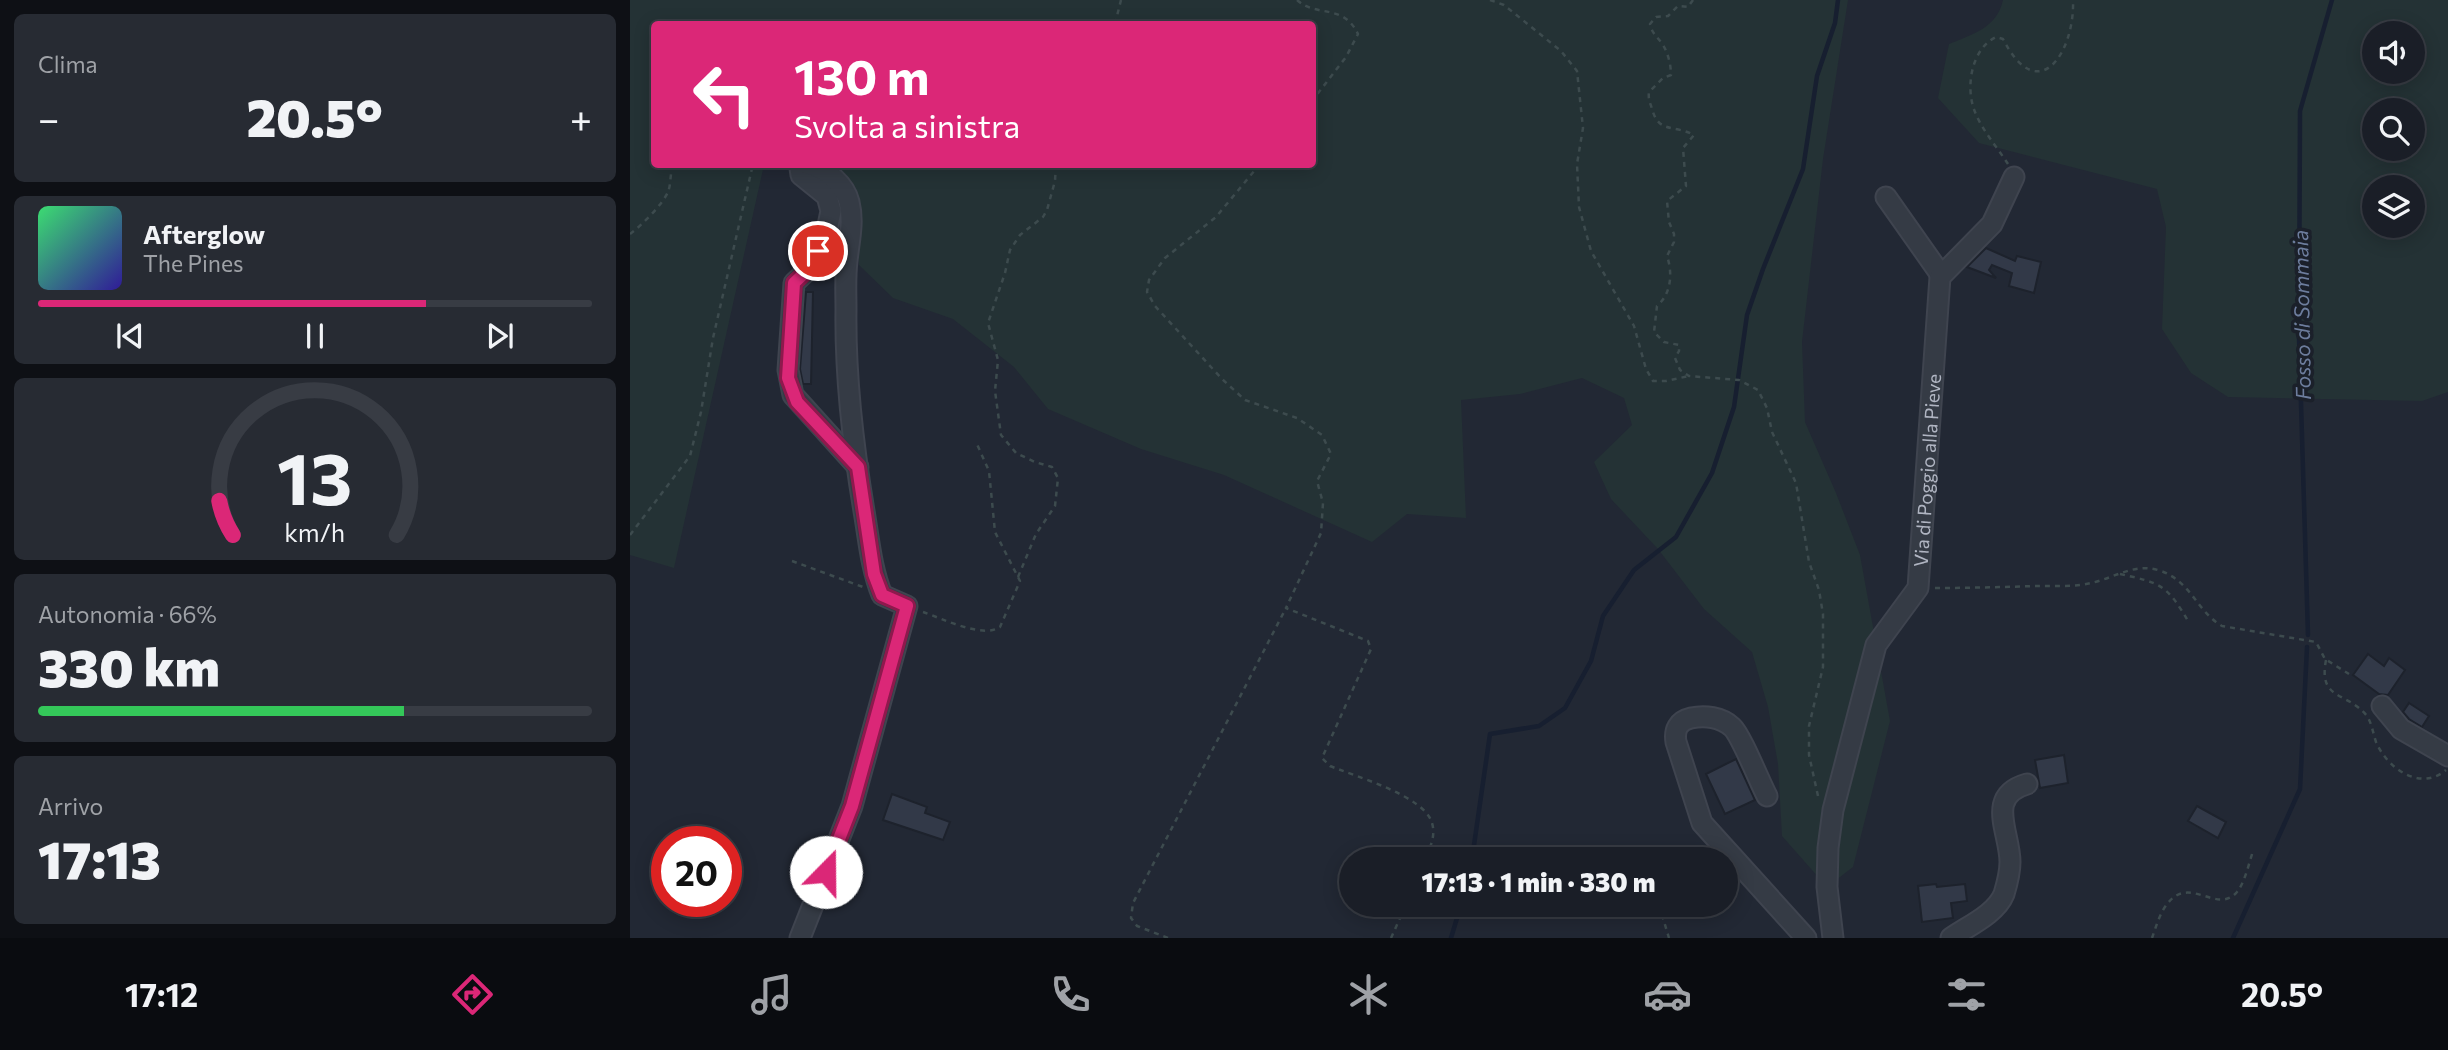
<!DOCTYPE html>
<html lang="it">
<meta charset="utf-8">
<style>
:root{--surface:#1a1e27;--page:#272b33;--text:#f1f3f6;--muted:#9fa2a7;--line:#383c44;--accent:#db2777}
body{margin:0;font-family:Commissioner,sans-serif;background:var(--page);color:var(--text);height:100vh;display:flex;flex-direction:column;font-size:26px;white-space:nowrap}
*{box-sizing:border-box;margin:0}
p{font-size:23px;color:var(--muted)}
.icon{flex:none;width:38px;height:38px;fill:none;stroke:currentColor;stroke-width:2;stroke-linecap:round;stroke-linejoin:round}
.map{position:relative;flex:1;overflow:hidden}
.panel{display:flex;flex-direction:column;gap:14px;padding:14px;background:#0e1015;width:630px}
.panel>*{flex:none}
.banner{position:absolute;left:21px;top:21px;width:665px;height:147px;border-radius:7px;box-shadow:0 4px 18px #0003,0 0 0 2px var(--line);background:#db2777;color:#fff;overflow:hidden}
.fabs{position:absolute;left:1732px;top:21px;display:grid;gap:14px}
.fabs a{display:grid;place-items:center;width:63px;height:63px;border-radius:50%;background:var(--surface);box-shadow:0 4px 18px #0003,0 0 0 2px var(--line);font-size:35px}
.speed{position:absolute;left:21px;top:826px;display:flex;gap:14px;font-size:35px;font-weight:700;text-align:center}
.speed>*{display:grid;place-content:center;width:91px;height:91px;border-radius:50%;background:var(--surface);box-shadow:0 4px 18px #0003,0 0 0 2px var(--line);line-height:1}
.speed .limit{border:10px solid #d22;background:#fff;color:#111}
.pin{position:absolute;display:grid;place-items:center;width:60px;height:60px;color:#fff;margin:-30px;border:4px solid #fff;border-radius:50%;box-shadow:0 2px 7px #0007}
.me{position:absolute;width:77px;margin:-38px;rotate:22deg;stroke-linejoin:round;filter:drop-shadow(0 0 5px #0008)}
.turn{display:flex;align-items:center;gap:24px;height:147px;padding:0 28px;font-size:32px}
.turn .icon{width:91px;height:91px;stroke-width:2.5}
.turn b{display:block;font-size:49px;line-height:60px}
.big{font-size:52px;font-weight:800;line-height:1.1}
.panel .tile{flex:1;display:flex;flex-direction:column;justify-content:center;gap:10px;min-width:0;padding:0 24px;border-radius:10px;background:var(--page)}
.panel .dial{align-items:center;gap:0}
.dial svg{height:182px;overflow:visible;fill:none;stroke:var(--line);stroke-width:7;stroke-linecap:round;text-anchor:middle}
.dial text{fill:var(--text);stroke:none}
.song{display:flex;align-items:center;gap:21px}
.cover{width:84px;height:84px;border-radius:10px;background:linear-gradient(135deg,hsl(140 70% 55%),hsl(250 70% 35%))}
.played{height:7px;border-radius:4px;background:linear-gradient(90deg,var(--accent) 70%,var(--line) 70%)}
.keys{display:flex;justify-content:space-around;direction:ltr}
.heat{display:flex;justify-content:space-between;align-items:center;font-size:38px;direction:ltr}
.charge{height:10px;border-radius:5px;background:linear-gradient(90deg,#34c759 66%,var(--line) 0)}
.trip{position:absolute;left:709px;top:847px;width:399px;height:70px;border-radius:35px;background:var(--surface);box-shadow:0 4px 18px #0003,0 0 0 2px var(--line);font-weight:800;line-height:70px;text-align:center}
.menu{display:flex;height:112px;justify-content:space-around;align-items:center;background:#0a0c10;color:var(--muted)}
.menu .icon{width:49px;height:49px}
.menu .active{color:var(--accent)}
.menu b{font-size:32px;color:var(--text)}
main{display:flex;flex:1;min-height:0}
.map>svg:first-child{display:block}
.green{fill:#243235;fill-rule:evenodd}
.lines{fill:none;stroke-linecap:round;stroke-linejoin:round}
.stream{stroke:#171f30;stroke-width:4.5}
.building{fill:#323948;stroke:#1d222c;stroke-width:2}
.minor-casing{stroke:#3f444f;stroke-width:23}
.path{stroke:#3d4b4e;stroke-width:2.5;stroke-dasharray:5 5;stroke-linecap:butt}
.minor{stroke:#353b45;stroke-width:19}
.route-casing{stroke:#8e194d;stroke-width:18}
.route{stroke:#db2777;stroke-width:12}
.labels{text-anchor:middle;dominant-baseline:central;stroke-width:7;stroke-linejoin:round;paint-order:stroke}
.street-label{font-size:19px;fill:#b0b5c2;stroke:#1b202a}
.water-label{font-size:21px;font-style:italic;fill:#6d7d9d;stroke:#1b202a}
</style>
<main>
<section class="panel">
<div class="tile"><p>Clima</p>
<div class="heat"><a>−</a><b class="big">20.5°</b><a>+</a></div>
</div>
<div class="tile">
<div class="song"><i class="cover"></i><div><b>Afterglow</b><p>The Pines</p></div></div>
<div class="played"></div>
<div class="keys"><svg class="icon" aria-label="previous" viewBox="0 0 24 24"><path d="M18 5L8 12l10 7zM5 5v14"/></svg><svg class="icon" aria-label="pause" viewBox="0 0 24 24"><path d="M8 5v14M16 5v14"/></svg><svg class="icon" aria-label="next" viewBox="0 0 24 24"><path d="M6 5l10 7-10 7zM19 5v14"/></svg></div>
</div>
<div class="tile dial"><svg viewBox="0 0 100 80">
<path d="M14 69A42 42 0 1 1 86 69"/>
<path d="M14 69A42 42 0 0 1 8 54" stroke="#db2777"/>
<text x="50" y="56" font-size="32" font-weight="700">13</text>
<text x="50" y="72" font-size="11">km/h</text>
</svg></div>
<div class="tile"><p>Autonomia · 66%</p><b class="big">330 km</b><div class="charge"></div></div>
<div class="tile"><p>Arrivo</p><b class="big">17:13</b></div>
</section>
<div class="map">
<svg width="1818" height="938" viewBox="0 0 1818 938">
<rect width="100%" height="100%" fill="#222834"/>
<g class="green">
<path d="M0,0H1218L1193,159L1172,342L1175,422L1206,493L1230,555L1260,721L1223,867L1197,887L1152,836L1148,764L1138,707L1122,652L1074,609L1028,549L981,499L964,462L1002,425L994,398L952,378L890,394L831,400L836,518L777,514L742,542L594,475L511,449L418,409L384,367L323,319L263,298L229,265L223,185L189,165L682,164V24H24V164L134,165L44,568L0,555Z"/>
<path d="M1373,0H1818V392L1792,401L1598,397L1561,373L1532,329L1536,227L1527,189L1349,143L1308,98L1319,44C1343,34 1367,28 1373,0ZM1745,33H1783V72H1745ZM1745,110H1783V149H1745ZM1745,187H1783V226H1745Z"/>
</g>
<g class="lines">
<g class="stream">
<path d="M1678,635L1669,337L1670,111L1702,0"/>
<path d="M842,859L860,734L909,726L935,708L961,661L973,616L1004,570L1046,537L1082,473L1104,407L1117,315L1133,269L1173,169L1187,76L1205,23L1208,0"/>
<path d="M821,938L831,905"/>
<path d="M1603,938L1670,789L1677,647"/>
</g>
</g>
<g class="building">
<path d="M1356,248L1385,261L1387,256L1411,262L1404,293L1379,286L1382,273L1362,265L1359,270L1366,278L1337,267Z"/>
<path d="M176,292H183L181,384H173L170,369Z"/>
<path d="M1738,654L1754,666L1759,658L1775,670L1758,695L1749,694L1723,675Z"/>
<path d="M1779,703L1799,716L1792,727L1779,719L1773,712Z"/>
<path d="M1434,755L1438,783L1410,788L1405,760Z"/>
<path d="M1106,759L1125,800L1095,814L1076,774Z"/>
<path d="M262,794L297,807L295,813L320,822L313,840L253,820Z"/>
<path d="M1567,806L1596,822L1588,838L1558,821Z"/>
<path d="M1306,884L1307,887L1335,884L1337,901L1321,903L1323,918L1292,922L1288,886Z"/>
</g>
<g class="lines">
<defs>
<g id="minor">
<path d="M177,164L170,168L171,175L197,196L201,211L196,235L181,267L164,283L158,370L163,395L228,467"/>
<path d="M1256,197L1311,275"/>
<path d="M1752,706L1771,729L1818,756"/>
<path d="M1137,796C1130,783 1111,735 1102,727C1091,717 1075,715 1061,718C1048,721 1044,730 1046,742L1072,823L1176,938"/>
<path d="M170,938L222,806L277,606L252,595C241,568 239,540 234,511C223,445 215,376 216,309C216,293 215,277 217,261C219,241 224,222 219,202C215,185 196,168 178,164"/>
<path id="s1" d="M1203,938L1197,887L1198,848L1203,810L1246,645L1288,588L1310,277L1362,224L1384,177"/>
<path d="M1321,938C1338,926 1366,914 1374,894C1377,884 1380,872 1380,862C1380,832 1355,796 1397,784"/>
</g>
</defs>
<use href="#minor" class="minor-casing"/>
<g class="path">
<path d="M667,0C687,18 713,3 728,34L716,57L682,101"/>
<path d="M860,0L874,5L931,51L947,71L953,128L947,164L949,207L961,251L1004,326L1016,369L1023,381H1036L1059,376"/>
<path d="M1063,0L1058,7L1048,6L1038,16L1026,17L1020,24C1022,34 1027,36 1033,45C1038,53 1041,65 1041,75L1033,78L1019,92C1018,99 1020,102 1022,109C1029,134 1043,124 1064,135L1053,148L1056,186L1037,201L1039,222L1044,234V242L1037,256C1043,274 1041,294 1027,306L1024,332L1034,342L1049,345V351L1045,358L1050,370L1059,376L1109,380L1128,390L1137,408L1142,432L1166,483L1179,562L1189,590L1193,614V667L1179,726V755L1188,796"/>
<path d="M485,24L491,0"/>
<path d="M630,164L586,217L535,258L519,280L517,292L525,306L592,379L615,400L667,418L692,435L701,454L687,481L693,503L691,533L656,608L738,641L741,649L692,758L700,766C724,776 795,796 802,823C806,836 800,848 795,859"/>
<path d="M1378,164C1367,147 1352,130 1345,112C1335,88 1341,49 1366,37L1373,39C1409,109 1445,51 1443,0"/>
<path d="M0,234C12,225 32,205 38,192C41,185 40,173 43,164"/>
<path d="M0,535L60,456L71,412L83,338L123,164"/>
<path d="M162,561L233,587"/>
<path d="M1490,574C1531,583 1537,585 1558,621"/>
<path d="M388,577L406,534L425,506L428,478L422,467L405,462L386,453L371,435L365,391L368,360L358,323L375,273L380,250L390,235L413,217L417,210L425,181L426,164"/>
<path d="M1305,588C1339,588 1373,587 1407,586C1425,586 1444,587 1461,583C1484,578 1504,563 1528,570C1561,580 1566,611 1592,626L1686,642L1695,659L1719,674"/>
<path d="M293,612C311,618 353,639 370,627L390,581L365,532L359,471L346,442"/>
<path d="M1696,660C1688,701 1717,691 1737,716C1742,724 1743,733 1746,742C1757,768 1790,792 1816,770"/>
<path d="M1029,905L1039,938"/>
<path d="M538,938L507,926L501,918L503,903L656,608"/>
<path d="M761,938L776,905"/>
<path d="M1522,938C1526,927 1530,912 1538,903C1560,875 1587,915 1607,892C1615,882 1619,863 1623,851"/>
</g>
<use href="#minor" class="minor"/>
</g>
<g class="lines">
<defs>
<path id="route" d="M188,251L181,267L164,283L158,378L167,402L228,467L244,574L252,595L277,606L222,806L196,872"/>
</defs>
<use href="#route" class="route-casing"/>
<use href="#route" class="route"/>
</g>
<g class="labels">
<g class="street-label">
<text stroke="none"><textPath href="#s1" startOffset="488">Via di Poggio alla Pieve</textPath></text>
</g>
<g class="water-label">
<text transform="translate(1671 315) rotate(-91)">Fosso di Sommaia</text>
</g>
</g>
</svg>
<div class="fabs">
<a><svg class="icon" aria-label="sound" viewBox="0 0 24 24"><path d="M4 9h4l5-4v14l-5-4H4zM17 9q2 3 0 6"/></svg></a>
<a><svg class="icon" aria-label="search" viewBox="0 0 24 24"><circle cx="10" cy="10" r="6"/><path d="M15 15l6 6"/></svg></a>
<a><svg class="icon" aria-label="layers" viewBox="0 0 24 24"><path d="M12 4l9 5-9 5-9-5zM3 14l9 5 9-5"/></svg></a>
</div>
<div class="speed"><div class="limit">20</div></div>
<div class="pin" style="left:188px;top:251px;background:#d93025"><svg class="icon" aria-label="arrive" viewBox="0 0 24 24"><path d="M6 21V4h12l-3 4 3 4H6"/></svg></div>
<svg class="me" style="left:196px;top:872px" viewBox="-20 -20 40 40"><circle r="19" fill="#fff"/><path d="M0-13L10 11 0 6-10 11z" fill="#db2777"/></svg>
<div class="trip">17:13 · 1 min · 330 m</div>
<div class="banner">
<div class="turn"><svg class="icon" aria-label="left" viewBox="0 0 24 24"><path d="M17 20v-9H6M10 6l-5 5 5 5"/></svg><div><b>130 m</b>Svolta a sinistra</div></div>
</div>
</div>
</main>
<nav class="menu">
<b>17:12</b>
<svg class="icon active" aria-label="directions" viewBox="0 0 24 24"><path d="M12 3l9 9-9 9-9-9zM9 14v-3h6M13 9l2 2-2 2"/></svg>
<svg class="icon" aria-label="music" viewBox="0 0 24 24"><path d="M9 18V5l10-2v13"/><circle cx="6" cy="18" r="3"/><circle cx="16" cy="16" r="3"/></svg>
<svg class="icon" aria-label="phone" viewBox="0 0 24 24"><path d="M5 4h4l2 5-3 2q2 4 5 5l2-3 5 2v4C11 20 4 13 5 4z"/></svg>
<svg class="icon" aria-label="climate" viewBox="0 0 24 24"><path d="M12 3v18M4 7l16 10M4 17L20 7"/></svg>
<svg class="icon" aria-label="car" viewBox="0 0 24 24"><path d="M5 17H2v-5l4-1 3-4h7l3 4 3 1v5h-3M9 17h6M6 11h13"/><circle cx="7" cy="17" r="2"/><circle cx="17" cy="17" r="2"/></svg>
<svg class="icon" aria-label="filters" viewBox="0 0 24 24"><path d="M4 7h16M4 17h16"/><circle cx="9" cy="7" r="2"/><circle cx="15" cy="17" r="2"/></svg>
<b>20.5°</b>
</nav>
